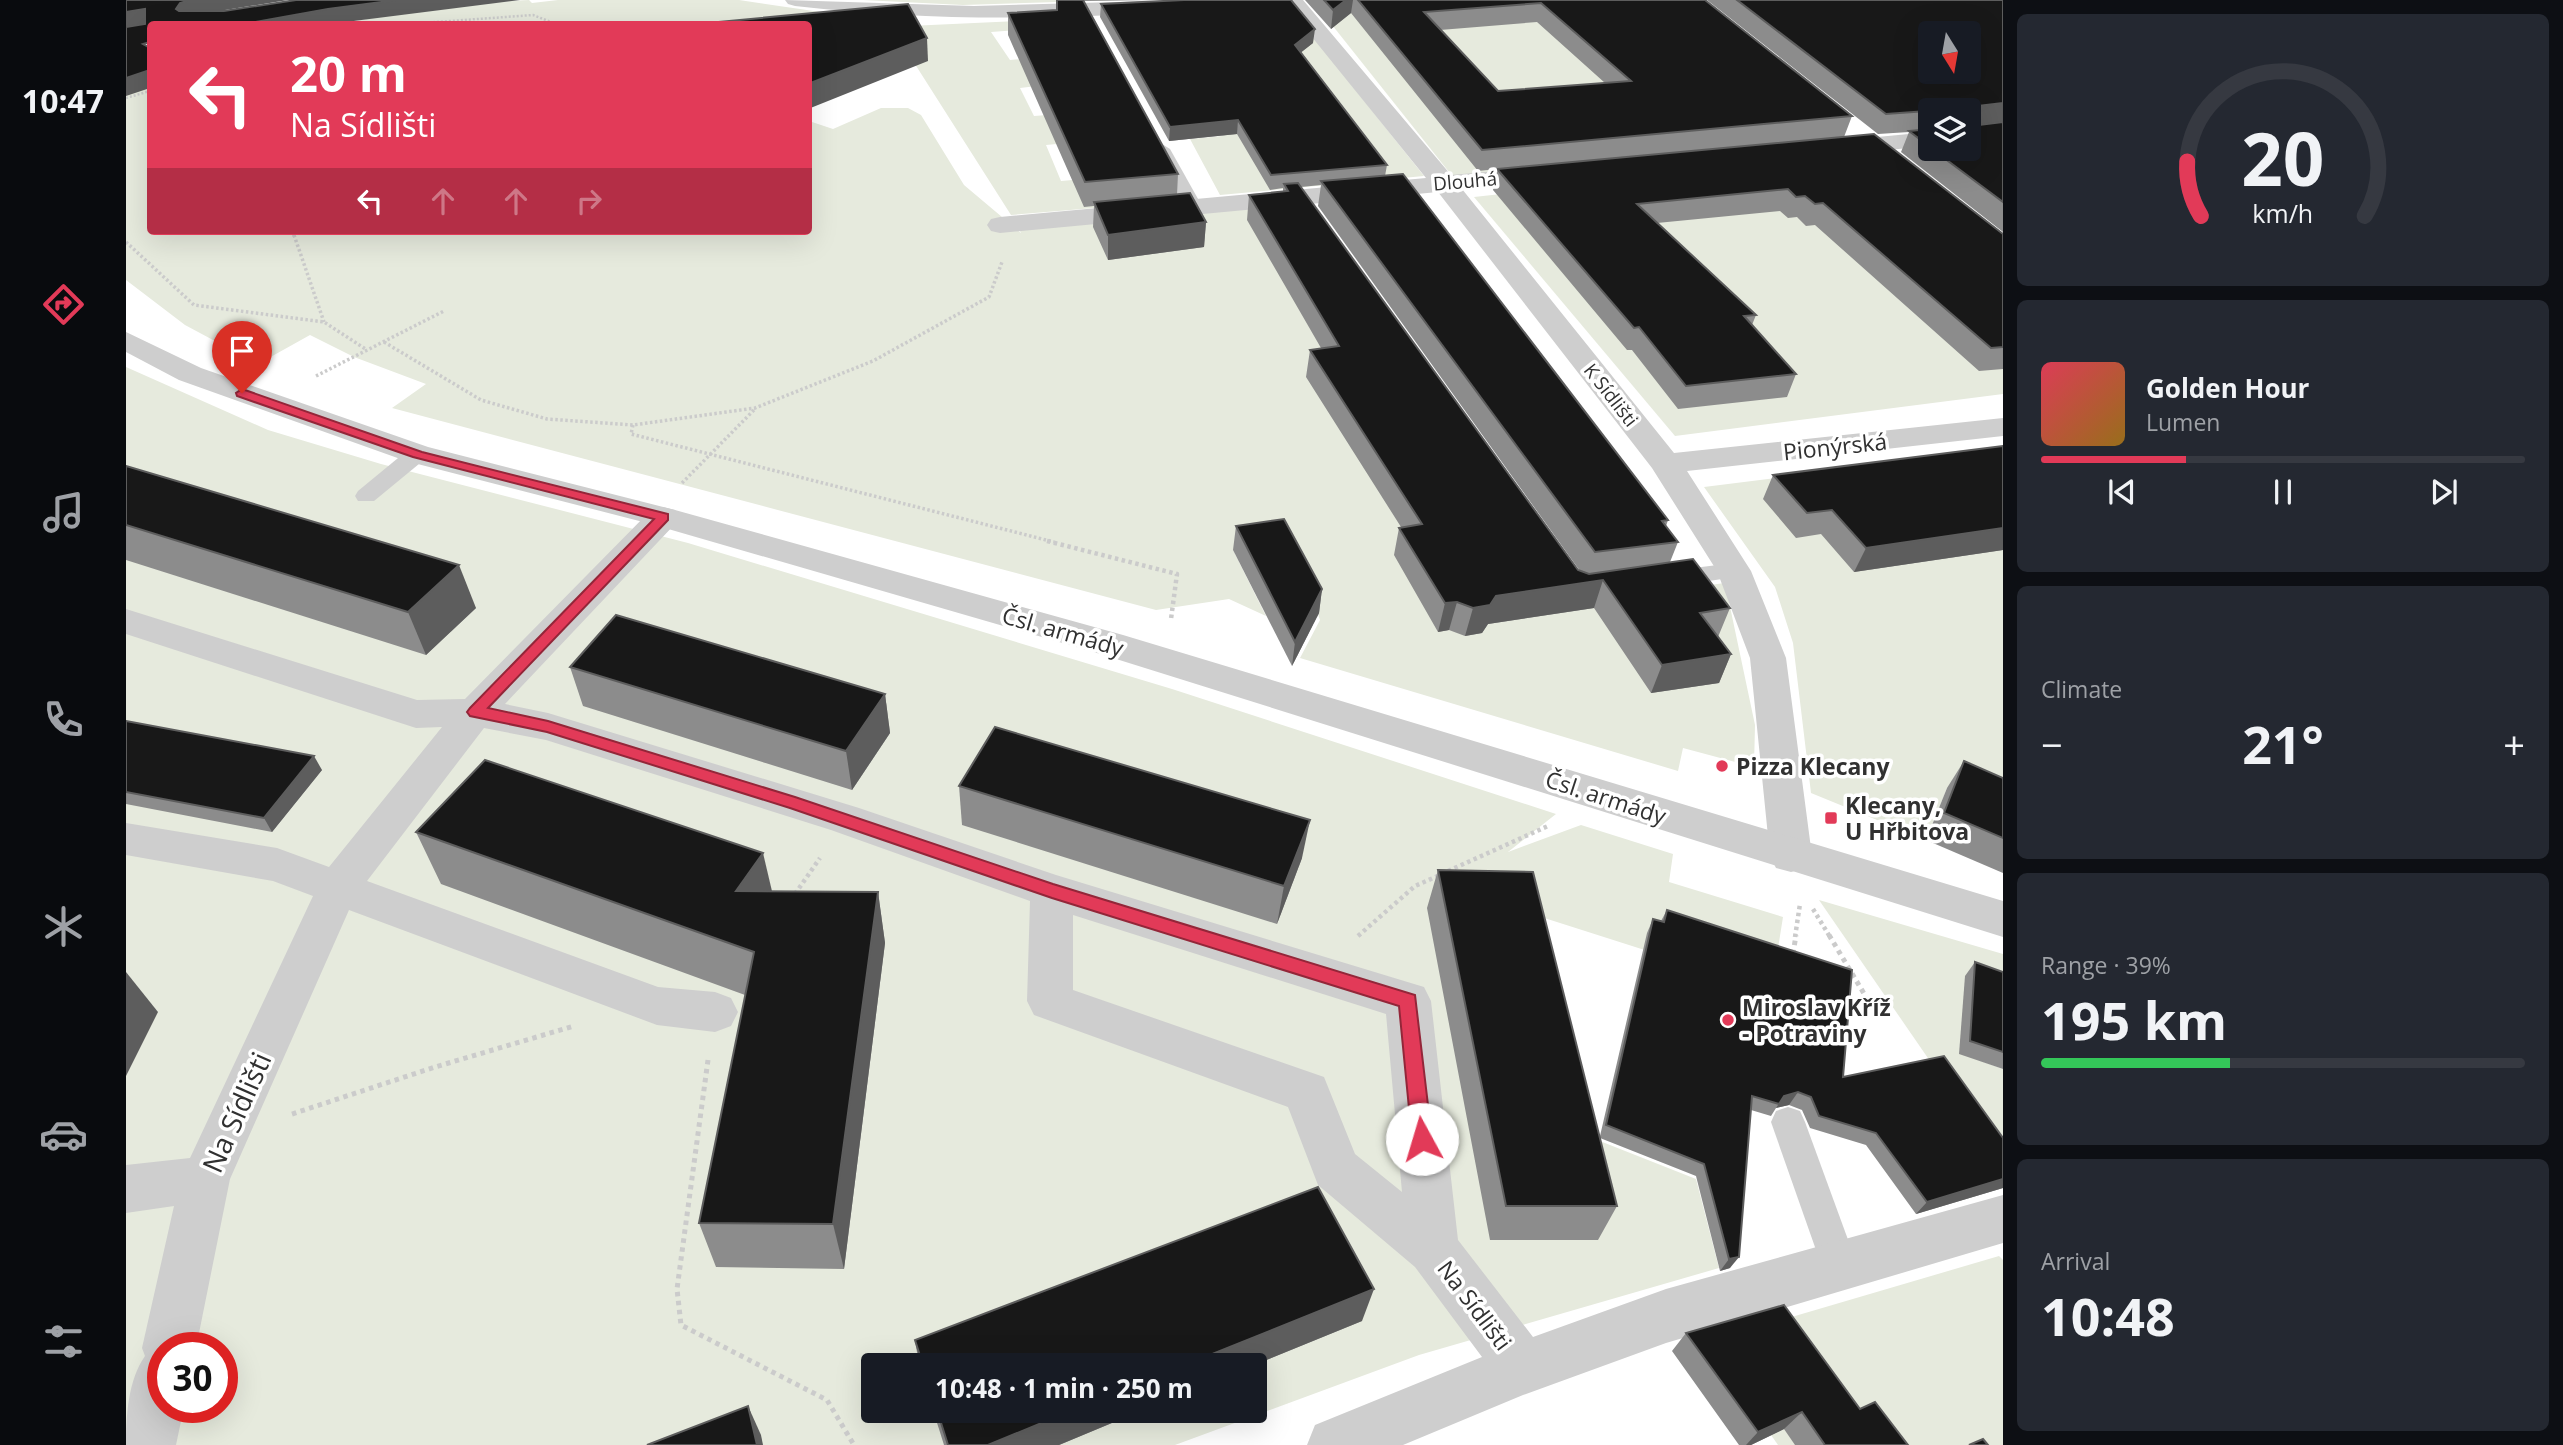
<!DOCTYPE html>
<meta charset="utf-8">
<style>
:root{--surface:#171b24;--page:#242831;--text:#f1f3f6;--muted:#9ea1a6;--line:#363941;--accent:#e23a58}
body{margin:0;font-family:"Open Sans",sans-serif;background:var(--page);color:var(--text);height:100vh;display:flex;flex-direction:column;font-size:26px;white-space:nowrap}
*{box-sizing:border-box;margin:0}
p{font-size:23px;color:var(--muted)}
.icon{flex:none;width:38px;height:38px;fill:none;stroke:currentColor;stroke-width:2;stroke-linecap:round;stroke-linejoin:round}
.map{position:relative;flex:1;overflow:hidden}
.drawer{display:flex;flex-direction:column;gap:14px;padding:14px;background:#0d0f14;width:560px}
.drawer>*{flex:none}
.top-card{position:absolute;left:21px;top:21px;width:665px;height:214px;border-radius:7px;box-shadow:0 7px 28px #0002;background:#e23a58;color:#fff;overflow:hidden}
.needle{width:46px;rotate:169deg}
.buttons{position:absolute;left:1792px;top:21px;display:grid;gap:14px}
.buttons a{display:grid;place-items:center;width:63px;height:63px;border-radius:7px;background:var(--surface);box-shadow:0 7px 28px #0002;font-size:35px}
.speed{position:absolute;left:21px;top:1332px;display:flex;gap:14px;font-size:35px;font-weight:700;text-align:center}
.speed>*{display:grid;place-content:center;width:91px;height:91px;border-radius:50%;background:var(--surface);box-shadow:0 7px 28px #0002;line-height:1}
.speed .limit{border:10px solid #d22;background:#fff;color:#111}
.pin{position:absolute;display:grid;place-items:center;width:60px;height:60px;color:#fff;margin:-72px -30px;border-radius:50% 50% 50% 0;rotate:-45deg;box-shadow:0 0 7px #0007}
.pin .icon{rotate:45deg}
.me{position:absolute;width:77px;margin:-38px;rotate:354deg;stroke-linejoin:round;filter:drop-shadow(0 0 5px #0008)}
.turn{display:flex;align-items:center;gap:24px;height:147px;padding:0 28px;font-size:32px}
.turn .icon{width:91px;height:91px;stroke-width:2.5}
.turn b{display:block;font-size:49px;line-height:60px}
.lanes{display:flex;align-items:center;height:66px;padding:0 28px;background:#0003;justify-content:center;gap:35px;direction:ltr}
.lanes .off{opacity:.35}
.big{font-size:52px;font-weight:700;line-height:1.1}
.drawer .card{flex:1;display:flex;flex-direction:column;justify-content:center;gap:10px;min-width:0;padding:0 24px;border-radius:10px;background:var(--page)}
.drawer .dial{align-items:center;gap:0}
.dial svg{height:182px;overflow:visible;fill:none;stroke:var(--line);stroke-width:7;stroke-linecap:round;text-anchor:middle}
.dial text{fill:var(--text);stroke:none}
.song{display:flex;align-items:center;gap:21px}
.cover{width:84px;height:84px;border-radius:10px;background:linear-gradient(135deg,hsl(350 70% 55%),hsl(40 70% 35%))}
.played{height:7px;border-radius:4px;background:linear-gradient(90deg,var(--accent) 30%,var(--line) 30%)}
.keys{display:flex;justify-content:space-around;direction:ltr}
.heat{display:flex;justify-content:space-between;align-items:center;font-size:38px;direction:ltr}
.charge{height:10px;border-radius:5px;background:linear-gradient(90deg,#34c759 39%,var(--line) 0)}
.trip{position:absolute;left:735px;top:1353px;width:406px;height:70px;border-radius:7px;background:var(--surface);box-shadow:0 7px 28px #0002;font-weight:700;line-height:70px;text-align:center}
main{display:flex;flex:1;min-height:0}
.dock{display:flex;flex-direction:column;width:126px;justify-content:space-around;align-items:center;background:#090b0e;color:var(--muted)}
.dock .icon{width:49px;height:49px}
.dock .active{color:var(--accent)}
.dock b{font-size:32px;color:var(--text)}
.map>svg:first-child{display:block}
.green{fill:#e6eadd;fill-rule:evenodd}
.lines{fill:none;stroke-linecap:round;stroke-linejoin:round}
.path-far3{stroke:#cbcbcb;stroke-width:2.5;stroke-dasharray:2 2;stroke-linecap:butt}
.path-far2{stroke:#cbcbcb;stroke-width:3.5;stroke-dasharray:2.5 2.5;stroke-linecap:butt}
.path-far1{stroke:#cbcbcb;stroke-width:4.5;stroke-dasharray:3.5 3.5;stroke-linecap:butt}
.path{stroke:#cbcbcb;stroke-width:5;stroke-dasharray:4.5 4.5;stroke-linecap:butt}
.service{fill:#cecece;fill-rule:evenodd}
.minor{fill:#cecece;fill-rule:evenodd}
.tertiary{fill:#cecece;fill-rule:evenodd}
.wall{fill:#8c8c8c;fill-rule:evenodd}
.shaded-wall{fill:#5d5d5d}
.building{fill:#181818;stroke:#5d5d5d;stroke-width:2;fill-rule:evenodd}
.route{fill:#e23a58;stroke:#932639;stroke-width:2}
.poi-dot{fill:#e23a58;stroke:#fff;stroke-width:2.5}
.labels{text-anchor:middle;dominant-baseline:central;stroke-width:7;stroke-linejoin:round;paint-order:stroke}
.far-street-label{font-size:19px;fill:#313131;stroke:#fff}
.street-label{font-size:23px;fill:#313131;stroke:#fff}
.poi-label{font-size:23px;font-weight:bold;fill:#313131;stroke:#fff;text-anchor:start}
.near-street-label{font-size:28px;fill:#313131;stroke:#fff}
</style>
<main>
<nav class="dock">
<b>10:47</b>
<svg class="icon active" aria-label="directions" viewBox="0 0 24 24"><path d="M12 3l9 9-9 9-9-9zM9 14v-3h6M13 9l2 2-2 2"/></svg>
<svg class="icon" aria-label="music" viewBox="0 0 24 24"><path d="M9 18V5l10-2v13"/><circle cx="6" cy="18" r="3"/><circle cx="16" cy="16" r="3"/></svg>
<svg class="icon" aria-label="phone" viewBox="0 0 24 24"><path d="M5 4h4l2 5-3 2q2 4 5 5l2-3 5 2v4C11 20 4 13 5 4z"/></svg>
<svg class="icon" aria-label="climate" viewBox="0 0 24 24"><path d="M12 3v18M4 7l16 10M4 17L20 7"/></svg>
<svg class="icon" aria-label="car" viewBox="0 0 24 24"><path d="M5 17H2v-5l4-1 3-4h7l3 4 3 1v5h-3M9 17h6M6 11h13"/><circle cx="7" cy="17" r="2"/><circle cx="17" cy="17" r="2"/></svg>
<svg class="icon" aria-label="filters" viewBox="0 0 24 24"><path d="M4 7h16M4 17h16"/><circle cx="9" cy="7" r="2"/><circle cx="15" cy="17" r="2"/></svg>
</nav>
<div class="map">
<svg width="1877" height="1445" viewBox="0 0 1877 1445">
<rect width="100%" height="100%" fill="#fff"/>
<g class="green">
<path d="M403,0L406,3L432,0H613L715,15L682,24H212L327,4Z"/>
<path d="M737,0H1000L837,5Z"/>
<path d="M1548,0L1720,139L1327,177L1187,1Z"/>
<path d="M1161,4L1298,176L1094,195L1064,139L1096,136Z"/>
<path d="M960,18L963,25L865,32L884,60L975,52L988,77L894,88L908,116L1003,109L1017,136L920,145L935,181L1038,172L1040,202L885,215L780,50L783,26Z"/>
<path d="M24,55V231H682L683,121L707,129L755,108H782L795,115L838,185L895,233L893,229L1152,205L1445,603L1599,583L1629,725L1628,767L1557,748L1552,771L1174,658L1194,620L1190,608L1107,550L1140,616L1103,599L1030,610L266,408L300,384L228,357L184,335L132,364L59,325L0,280V60Z"/>
<path d="M1734,155L1877,266V394L1549,436L1348,197Z"/>
<path d="M0,367L142,430L255,464L562,543L1046,689L1430,814L1382,852L1455,825L1547,854L1543,882L1657,917L1650,961L1528,953L1393,910L1446,1130L1570,1179L1593,1268L1293,1355L1049,1445H0ZM37,1348H96V1407H37ZM747,1365H1129V1410H747Z"/>
<path d="M1877,450V813L1821,788L1800,840L1685,793L1667,643L1649,587L1578,487Z"/>
<path d="M1693,900L1877,954V989L1833,1053L1877,1069V1167Z"/>
<path d="M1873,1256L1877,1260V1445H1652L1645,1435L1642,1324Z"/>
</g>
<g class="lines">
<g class="path-far3">
<path d="M283,24L407,15L430,24"/>
<path d="M0,98L24,91"/>
<path d="M166,231L168,237"/>
</g>
<g class="path-far2">
<path d="M168,235L198,322"/>
<path d="M0,242L68,305L198,322L241,350"/>
<path d="M258,342L355,400L421,419L507,425L629,408L747,361L863,297L876,262"/>
<path d="M190,376L318,311"/>
<path d="M507,425L505,434L928,542"/>
<path d="M556,483L629,409"/>
</g>
<g class="path-far1">
<path d="M921,541L1051,574L1045,619"/>
<path d="M1322,871L1422,826"/>
<path d="M669,894L694,858"/>
<path d="M1687,909L1704,937"/>
<path d="M1232,936L1289,886L1314,875"/>
<path d="M1669,937L1674,904"/>
</g>
<g class="path">
<path d="M1703,935L1746,1007"/>
<path d="M1667,954L1670,935"/>
<path d="M582,1060L551,1289L555,1325L701,1400L728,1445"/>
<path d="M166,1114L309,1067L448,1026"/>
</g>
<g class="service">
<path d="M1036,144L1044,149L1076,206L1073,210H1061L1058,206L1028,149Z"/>
<path d="M291,448L299,449L302,454L299,459L248,501H232L229,496L232,491L283,449Z"/>
<path d="M1608,563L1616,566L1620,571L1616,576L1543,587L1535,584L1531,579L1535,574L1543,571Z"/>
<path d="M1662,1107L1674,1111L1679,1122L1732,1267L1727,1279L1714,1284L1701,1279L1696,1267L1645,1122L1650,1111Z"/>
</g>
<g class="minor">
<path d="M659,0L848,6L1027,1L1034,3L1037,7L1034,11L1027,13C907,20 788,20 669,6L662,4Z"/>
<path d="M1156,0H1177L1325,175L1419,167L1428,169L1431,174L1428,179L1419,181L1336,189L1548,453L1877,418V436L1561,471L1625,571L1660,658L1686,856L1680,868L1665,872L1650,868L1644,856L1624,658L1591,571L1526,468L1312,192L874,233L865,231L861,225L865,219L874,217L1300,178Z"/>
<path d="M1804,132V146L1709,155L1700,153L1697,148L1700,143L1709,141Z"/>
<path d="M537,507L549,510L554,517L549,524L379,704L422,713L733,808L930,875L1298,987L1305,1001L1332,1240L1407,1337L1540,1289L1877,1195V1243L1540,1343L1397,1395L1277,1445H1181L1189,1425L1356,1357L1289,1267L1192,1185L1162,1107L908,1015L901,1001L904,901L705,830L420,740L358,728L241,881L532,987L589,992L605,998L612,1012L605,1026L589,1032L531,1025L223,910L104,1179L70,1348H37V1407H58L50,1445H0C0,1416 2,1380 19,1356L16,1348L48,1206L0,1213V1165L64,1158L187,896L147,881L0,855V823L151,848L203,867L316,727L290,728L0,634V609L291,700L339,699L525,510ZM947,915L1260,1014L1276,1192L1229,1154L1198,1077L947,990Z"/>
</g>
<path class="tertiary" d="M0,332L75,368L302,447L549,510L997,635L1877,901V937L971,653L525,524L280,461L53,380L0,352Z"/>
</g>
<g class="wall">
<path d="M931,0H1028L958,1L1052,174L1051,195L1080,222L1078,247L982,260L967,227L968,206L958,207L882,35V13L931,10Z"/>
<path d="M1179,0H1579L1726,116L1718,137L1877,234V369L1853,371L1689,225L1680,226L1671,217L1662,218L1654,211L1531,223L1630,315L1626,325L1670,374L1661,397L1552,409L1506,350H1501L1367,190L1371,169L1352,171L1225,13L1205,29ZM1411,22L1479,83L1372,91L1314,30Z"/>
<path d="M1581,0H1877V232L1775,152L1783,132L1752,134ZM1804,110H1843V149H1804Z"/>
<path d="M975,4L1187,43L1175,52L1261,165L1259,176L1542,520L1540,526L1552,542L1544,562L1604,608L1592,637L1605,654L1593,683L1525,693L1468,608L1362,624L1356,633L1339,636L1323,630L1312,632L1268,555L1273,528L1275,527L1180,377L1184,350L1195,348L1121,220L1123,195L1157,192V188L1144,190L1111,134L1043,141L974,17ZM1195,185L1192,206L1454,571L1452,570L1175,187Z"/>
<path d="M1877,446V550L1728,572L1695,534L1670,538L1637,499L1647,475Z"/>
<path d="M0,466L350,608L300,655L0,560Z"/>
<path d="M1110,526L1196,589L1193,613L1166,666L1107,550Z"/>
<path d="M444,667L759,694L764,733L726,790L457,706Z"/>
<path d="M0,721L196,770L146,832L0,804Z"/>
<path d="M1838,761L1877,778V873L1800,840L1821,788Z"/>
<path d="M833,786L1176,858L1151,924L836,825Z"/>
<path d="M290,832L646,891L752,892L759,943L718,1269L590,1267L573,1223L619,995L315,884Z"/>
<path d="M1312,870L1474,1136L1521,933L1527,919L1535,921L1541,910L1717,1077L1877,1138V1188L1790,1214L1740,1145L1684,1128L1676,1110L1663,1105L1650,1108L1645,1116L1625,1110L1604,1268L1594,1271L1570,1176L1474,1138L1491,1206L1472,1240H1364L1301,908Z"/>
<path d="M1849,962L1877,972V1069L1833,1054L1839,976Z"/>
<path d="M1236,1321L1128,1365H793L789,1340Z"/>
<path d="M1560,1333L1734,1409L1782,1445H1669L1658,1429L1625,1445H1613L1546,1351Z"/>
<path d="M807,1410H1017L933,1445H818Z"/>
</g>
<g class="shaded-wall">
<path d="M64,0H162L68,15L60,18L50,9L54,3Z"/>
<path d="M271,0H394L204,24H118L202,9Z"/>
<path d="M1220,0H1227L1225,13L1205,29L1207,10Z"/>
<path d="M19,9L26,24L0,28V12Z"/>
<path d="M1189,29L1187,43L1168,58L1169,45Z"/>
<path d="M801,38L802,61L682,109V84Z"/>
<path d="M24,70V88L0,96V78Z"/>
<path d="M1877,103V122L1843,126L1849,109L1852,106Z"/>
<path d="M1112,120L1111,134L1043,141L1044,127Z"/>
<path d="M1080,222L1078,247L982,260V235Z"/>
<path d="M1877,528V550L1728,572L1740,548Z"/>
<path d="M333,565L350,608L300,655L282,612Z"/>
<path d="M1477,580L1468,608L1362,624L1356,633L1339,636L1347,608L1370,596Z"/>
<path d="M1196,589L1193,613L1166,666L1169,642Z"/>
<path d="M1331,602L1323,630L1312,632L1319,603Z"/>
<path d="M1605,654L1593,683L1525,693L1536,665Z"/>
<path d="M759,694L764,733L726,790L720,751Z"/>
<path d="M188,756L196,770L146,832L138,818Z"/>
<path d="M1184,820L1176,858L1151,924L1158,886Z"/>
<path d="M637,853L649,904L610,891Z"/>
<path d="M752,892L759,943L718,1269L707,1224Z"/>
<path d="M0,972L32,1012L0,1076Z"/>
<path d="M1672,1092L1663,1105L1650,1108L1658,1096Z"/>
<path d="M1877,1179V1188L1790,1214L1801,1202Z"/>
<path d="M1613,1257L1604,1268L1594,1271L1603,1259Z"/>
<path d="M1248,1289L1236,1321L1128,1365H1059Z"/>
<path d="M622,1406L635,1435L637,1445H631Z"/>
<path d="M947,1410H1017L933,1445H862Z"/>
<path d="M1676,1412L1658,1429L1625,1445H1620L1632,1432Z"/>
</g>
<g class="building">
<path d="M0,0H64L54,3L50,9L53,11H98L170,0H271L202,9L118,24H24V42L17,44L24,48V70L0,78V27L19,24V9L0,12Z"/>
<path d="M931,0H957L1052,174L959,182L882,13L931,10Z"/>
<path d="M1058,0H1165L1189,29L1169,45L1261,165L1145,175L1112,120L1044,127L975,4Z"/>
<path d="M1198,0H1220L1207,10Z"/>
<path d="M1232,0H1579L1726,116L1356,150ZM1415,3L1505,81L1372,91L1298,12Z"/>
<path d="M1611,0H1877V103L1852,106L1849,109L1850,122L1853,125L1877,122V202L1806,149H1843V110H1815L1760,114ZM1804,33H1843V72H1804Z"/>
<path d="M782,4L801,38L682,84V24H571Z"/>
<path d="M1804,129V147L1783,131Z"/>
<path d="M1748,134L1877,234V347L1865,348L1697,203L1689,204L1679,196L1670,197L1662,189L1511,204L1630,315L1618,316L1670,374L1560,386L1513,327L1508,328L1371,169Z"/>
<path d="M1277,174L1542,520L1536,521L1552,542L1469,552L1195,181Z"/>
<path d="M1172,183L1452,570L1463,574L1567,559L1604,608L1574,613L1605,654L1536,665L1477,580L1370,596L1364,605L1347,608L1331,602L1319,603L1273,528L1296,524L1184,350L1213,346L1123,195L1162,191L1158,184Z"/>
<path d="M1064,193L1080,222L982,235L968,202Z"/>
<path d="M1877,446V528L1740,548L1706,510L1681,513L1647,475Z"/>
<path d="M0,466L333,565L282,612L0,525Z"/>
<path d="M1158,519L1196,589L1169,642L1110,526Z"/>
<path d="M490,615L759,694L720,751L444,667Z"/>
<path d="M0,721L188,756L138,818L0,792Z"/>
<path d="M869,727L1184,820L1158,886L833,786Z"/>
<path d="M359,760L637,853L610,891L752,892L707,1224L573,1223L628,952L290,832Z"/>
<path d="M1838,761L1877,778V838L1818,813Z"/>
<path d="M1312,870L1407,872L1491,1206H1380Z"/>
<path d="M1541,910L1726,970L1717,1077L1818,1056L1877,1138V1179L1801,1202L1750,1133L1693,1116L1685,1097L1672,1092L1658,1096L1653,1104L1626,1096L1613,1257L1603,1259L1578,1164L1480,1125L1527,919L1538,922Z"/>
<path d="M1849,962L1877,972V1052L1844,1041Z"/>
<path d="M1192,1187L1248,1289L1059,1365H797L789,1340Z"/>
<path d="M1658,1305L1734,1409L1749,1402L1782,1445H1699L1676,1412L1632,1432L1560,1333Z"/>
<path d="M622,1406L631,1445H521Z"/>
<path d="M811,1410H947L862,1445H822Z"/>
<path d="M1857,1439L1862,1445H1843Z"/>
</g>
<path class="route" d="M116,389L296,452L542,514V520L362,708L422,721L669,797L927,884L1289,995L1306,1139L1303,1145L1296,1148L1289,1145L1286,1139L1273,1006L926,898L664,808L421,732L344,716L341,712L344,708L528,519L287,457L111,396L110,393Z"/>
<g class="poi-dot">
<circle cx="1596" cy="766" r="7"/>
<rect x="1698" y="811" width="14" height="14" rx="3.5"/>
<circle cx="1602" cy="1020" r="7"/>
</g>
<g class="labels">
<g class="far-street-label">
<text transform="translate(1339 181) rotate(-5)">Dlouhá</text>
<text transform="translate(1485 395) rotate(52)">K Sídlišti</text>
</g>
<g class="street-label">
<text transform="translate(1709 446) rotate(-6)">Pionýrská</text>
<text transform="translate(937 631) rotate(16)">Čsl. armády</text>
<text transform="translate(1480 797) rotate(18)">Čsl. armády</text>
<text transform="translate(1349 1305) rotate(53)">Na Sídlišti</text>
</g>
<g class="poi-label">
<text x="1610" y="766">Pizza Klecany</text>
<text x="1719" y="805">Klecany,<tspan x="1719" dy="26">U Hřbitova</tspan></text>
<text x="1616" y="1007">Miroslav Kříž<tspan x="1616" dy="26">- Potraviny</tspan></text>
</g>
<g class="near-street-label">
<text transform="translate(110 1112) rotate(-66)">Na Sídlišti</text>
</g>
</g>
</svg>
<div class="buttons">
<a><svg class="needle" viewBox="-14 -14 28 28"><path d="M0-13l5 13h-10z" fill="#e53935"/><path d="M0 13l5-13h-10z" fill="#9ea1a6"/></svg></a>
<a><svg class="icon" aria-label="layers" viewBox="0 0 24 24"><path d="M12 4l9 5-9 5-9-5zM3 14l9 5 9-5"/></svg></a>
</div>
<div class="speed"><div class="limit">30</div></div>
<div class="pin" style="left:116px;top:393px;background:#d93025"><svg class="icon" aria-label="arrive" viewBox="0 0 24 24"><path d="M6 21V4h12l-3 4 3 4H6"/></svg></div>
<svg class="me" style="left:1296px;top:1139px" viewBox="-20 -20 40 40"><circle r="19" fill="#fff"/><path d="M0-13L10 11 0 6-10 11z" fill="#e23a58"/></svg>
<div class="trip">10:48 · 1 min · 250 m</div>
<div class="top-card">
<div class="turn"><svg class="icon" aria-label="left" viewBox="0 0 24 24"><path d="M17 20v-9H6M10 6l-5 5 5 5"/></svg><div><b>20 m</b>Na Sídlišti</div></div>
<div class="lanes"><svg class="icon" aria-label="left" viewBox="0 0 24 24"><path d="M17 20v-9H6M10 6l-5 5 5 5"/></svg><svg class="icon off" aria-label="ahead" viewBox="0 0 24 24"><path d="M12 20V5M6 11l6-6 6 6"/></svg><svg class="icon off" aria-label="ahead" viewBox="0 0 24 24"><path d="M12 20V5M6 11l6-6 6 6"/></svg><svg class="icon off" aria-label="right" viewBox="0 0 24 24"><path d="M7 20v-9h11M14 6l5 5-5 5"/></svg></div>
</div>
</div>
<section class="drawer">
<div class="card dial"><svg viewBox="0 0 100 80">
<path d="M14 69A42 42 0 1 1 86 69"/>
<path d="M14 69A42 42 0 0 1 8 45" stroke="#e23a58"/>
<text x="50" y="56" font-size="32" font-weight="700">20</text>
<text x="50" y="72" font-size="11">km/h</text>
</svg></div>
<div class="card">
<div class="song"><i class="cover"></i><div><b>Golden Hour</b><p>Lumen</p></div></div>
<div class="played"></div>
<div class="keys"><svg class="icon" aria-label="previous" viewBox="0 0 24 24"><path d="M18 5L8 12l10 7zM5 5v14"/></svg><svg class="icon" aria-label="pause" viewBox="0 0 24 24"><path d="M8 5v14M16 5v14"/></svg><svg class="icon" aria-label="next" viewBox="0 0 24 24"><path d="M6 5l10 7-10 7zM19 5v14"/></svg></div>
</div>
<div class="card"><p>Climate</p>
<div class="heat"><a>−</a><b class="big">21°</b><a>+</a></div>
</div>
<div class="card"><p>Range · 39%</p><b class="big">195 km</b><div class="charge"></div></div>
<div class="card"><p>Arrival</p><b class="big">10:48</b></div>
</section>
</main>
